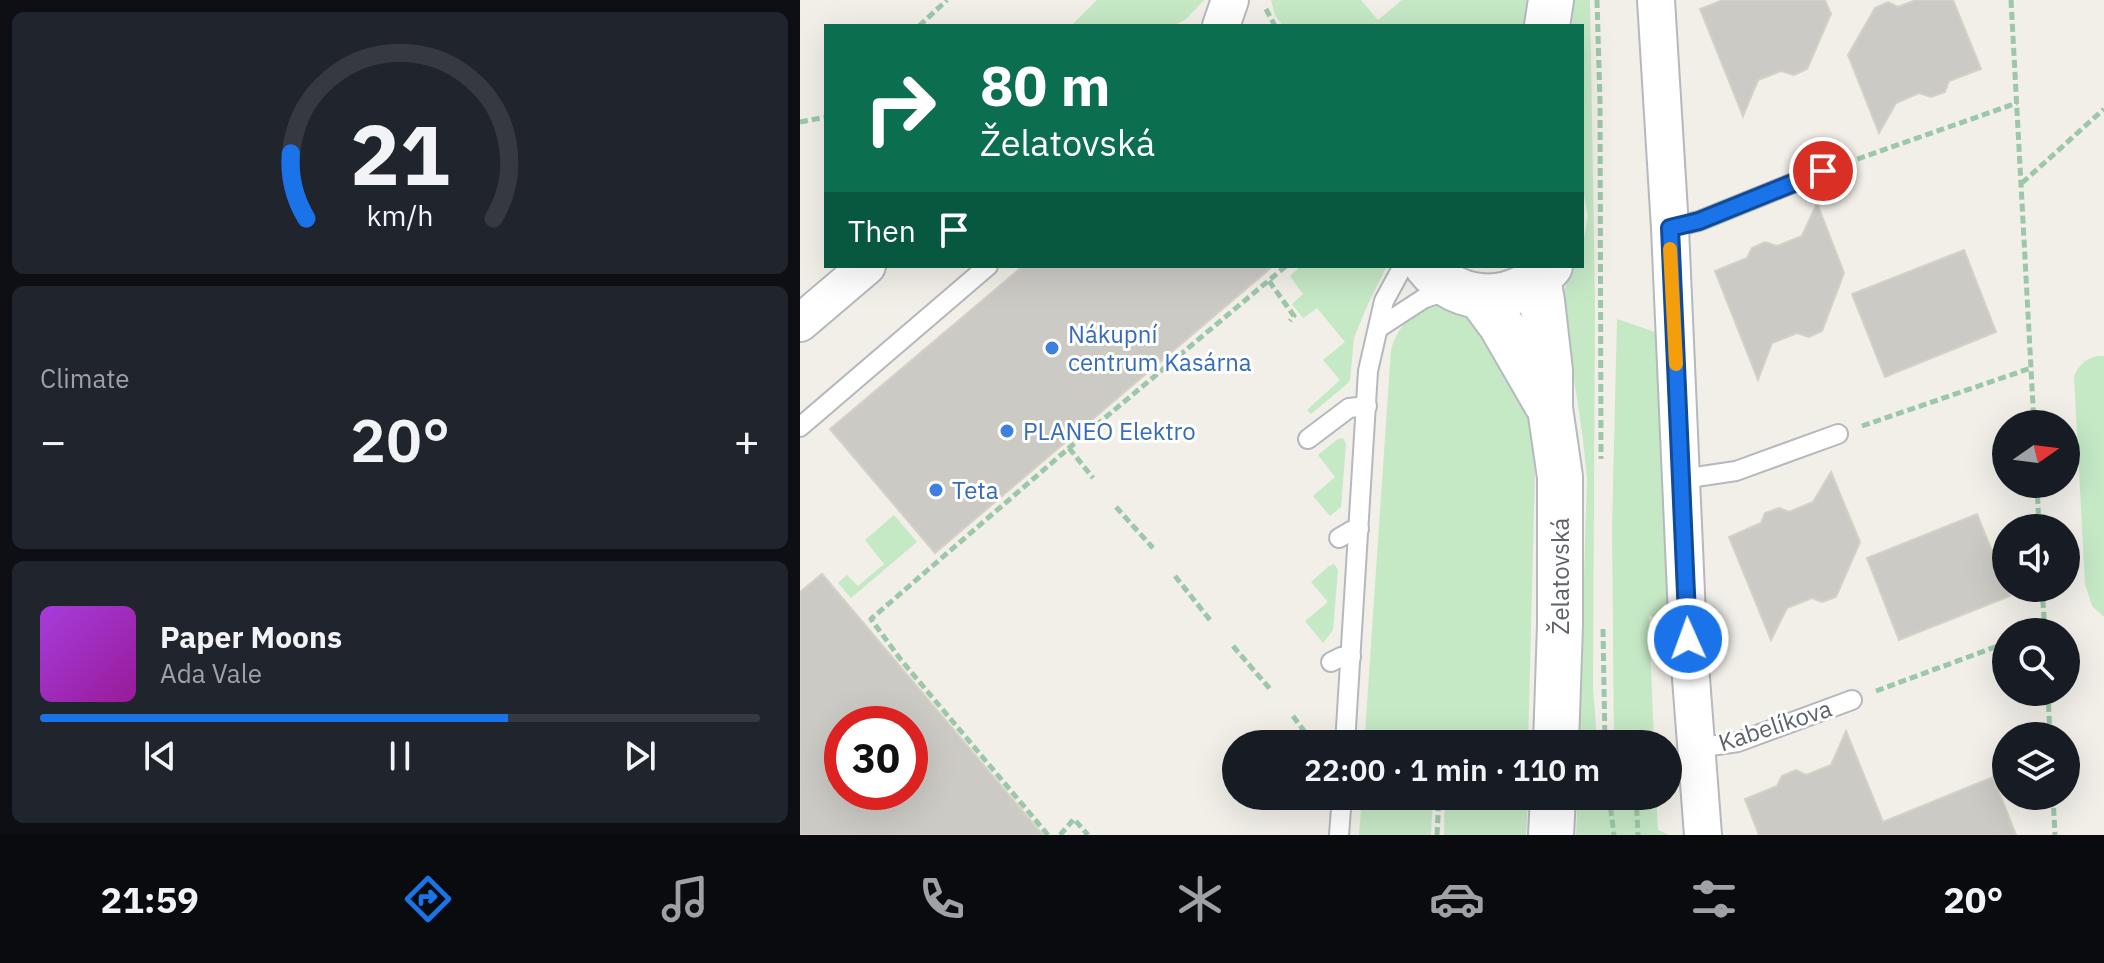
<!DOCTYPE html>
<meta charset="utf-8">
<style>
:root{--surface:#171b24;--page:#20242c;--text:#f1f3f6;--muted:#9ea1a6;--line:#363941;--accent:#1a73e8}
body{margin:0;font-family:"IBM Plex Sans",sans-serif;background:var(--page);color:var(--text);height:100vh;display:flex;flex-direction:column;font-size:30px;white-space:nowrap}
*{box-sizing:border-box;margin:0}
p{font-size:26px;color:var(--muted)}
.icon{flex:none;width:44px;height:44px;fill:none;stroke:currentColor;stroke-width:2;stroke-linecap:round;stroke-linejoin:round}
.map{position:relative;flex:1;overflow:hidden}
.drawer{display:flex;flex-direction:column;gap:12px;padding:12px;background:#0d0f14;width:800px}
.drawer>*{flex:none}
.top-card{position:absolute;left:24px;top:24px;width:760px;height:244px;border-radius:0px;box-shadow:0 8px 32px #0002;background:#0b6e4f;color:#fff;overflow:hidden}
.needle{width:52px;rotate:76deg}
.controls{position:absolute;left:1192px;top:410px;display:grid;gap:16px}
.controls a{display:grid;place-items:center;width:88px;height:88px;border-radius:50%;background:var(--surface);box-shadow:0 8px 32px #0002;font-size:40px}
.speed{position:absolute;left:24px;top:706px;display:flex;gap:16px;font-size:40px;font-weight:700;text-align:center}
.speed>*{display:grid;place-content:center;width:104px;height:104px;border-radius:50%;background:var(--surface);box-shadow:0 8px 32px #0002;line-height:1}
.speed .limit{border:12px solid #d22;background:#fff;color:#111}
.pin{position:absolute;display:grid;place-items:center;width:68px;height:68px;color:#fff;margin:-34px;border:4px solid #fff;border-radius:50%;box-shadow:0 2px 8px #0007}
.me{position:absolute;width:88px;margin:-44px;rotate:358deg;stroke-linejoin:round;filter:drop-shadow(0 0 6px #0008)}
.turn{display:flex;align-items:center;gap:28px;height:168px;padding:0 24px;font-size:36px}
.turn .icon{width:104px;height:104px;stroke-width:2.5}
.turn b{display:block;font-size:56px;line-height:68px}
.then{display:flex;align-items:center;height:76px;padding:0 24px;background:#0003;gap:16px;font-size:30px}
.big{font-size:60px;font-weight:600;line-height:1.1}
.drawer .tile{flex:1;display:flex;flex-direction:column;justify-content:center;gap:12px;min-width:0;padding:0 28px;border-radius:12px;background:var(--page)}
.drawer .dial{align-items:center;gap:0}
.dial svg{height:208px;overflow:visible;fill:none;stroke:var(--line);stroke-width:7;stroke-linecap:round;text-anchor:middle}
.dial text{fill:var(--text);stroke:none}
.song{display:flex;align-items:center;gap:24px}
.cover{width:96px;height:96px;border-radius:12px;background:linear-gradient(135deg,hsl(280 70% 55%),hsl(300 70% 35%))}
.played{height:8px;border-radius:4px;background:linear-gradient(90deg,var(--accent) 65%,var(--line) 65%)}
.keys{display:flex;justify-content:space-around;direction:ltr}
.heat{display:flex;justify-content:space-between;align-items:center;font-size:44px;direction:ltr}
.trip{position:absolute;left:422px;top:730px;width:460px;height:80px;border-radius:40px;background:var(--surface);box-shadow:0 8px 32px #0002;font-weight:600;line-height:80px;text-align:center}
.dock{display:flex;height:128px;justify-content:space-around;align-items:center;background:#090b0e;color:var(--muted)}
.dock .icon{width:56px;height:56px}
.dock .selected{color:var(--accent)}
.dock b{font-size:36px;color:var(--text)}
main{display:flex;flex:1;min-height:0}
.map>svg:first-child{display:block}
.green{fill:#c5e8c5}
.building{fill:#cccac5;stroke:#d6d1c6;stroke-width:2;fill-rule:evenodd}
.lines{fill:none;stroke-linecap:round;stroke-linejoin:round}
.service-casing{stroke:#b5b8bc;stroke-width:22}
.minor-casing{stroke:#b5b8bc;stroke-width:40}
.secondary-casing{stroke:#b6babf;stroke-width:48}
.path{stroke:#9cc7a9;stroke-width:5;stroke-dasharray:8 4;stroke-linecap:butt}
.service{stroke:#fff;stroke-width:18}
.minor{stroke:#fff;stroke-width:36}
.secondary{stroke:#fff;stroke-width:44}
.route-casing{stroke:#114b97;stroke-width:20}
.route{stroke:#1a73e8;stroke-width:14}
.slow{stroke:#f59e0b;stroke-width:14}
.shop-dot{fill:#3f7fe0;stroke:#fff;stroke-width:3}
.labels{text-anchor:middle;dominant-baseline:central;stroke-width:6;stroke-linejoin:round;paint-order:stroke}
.shop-label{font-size:24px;fill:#366cbe;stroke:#fff;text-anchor:start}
.street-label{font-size:24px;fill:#5f6368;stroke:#fff}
</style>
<main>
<section class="drawer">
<div class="tile dial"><svg viewBox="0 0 100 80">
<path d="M14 69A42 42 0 1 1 86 69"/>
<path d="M14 69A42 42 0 0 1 8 44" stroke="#1a73e8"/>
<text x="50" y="56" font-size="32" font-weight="700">21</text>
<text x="50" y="72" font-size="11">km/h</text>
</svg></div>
<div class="tile"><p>Climate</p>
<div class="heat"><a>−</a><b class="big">20°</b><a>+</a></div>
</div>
<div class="tile">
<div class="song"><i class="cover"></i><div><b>Paper Moons</b><p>Ada Vale</p></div></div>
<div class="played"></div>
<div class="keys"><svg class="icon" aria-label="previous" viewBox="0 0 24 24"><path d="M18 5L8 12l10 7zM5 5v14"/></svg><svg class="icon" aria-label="pause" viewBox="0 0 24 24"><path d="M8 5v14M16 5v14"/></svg><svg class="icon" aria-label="next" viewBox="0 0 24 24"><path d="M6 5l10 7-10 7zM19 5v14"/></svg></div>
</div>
</section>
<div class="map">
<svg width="1304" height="835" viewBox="0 0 1304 835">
<rect width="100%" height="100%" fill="#f1efe8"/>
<g class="green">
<path d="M297,0H404L385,20L372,26H271Z"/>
<path d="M471,0H561L578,20L602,0H729L724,26H483L475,15Z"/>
<path d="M774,0H790L795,303L793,687L797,741L814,743L812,528L817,319L858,333L870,627L849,615L854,744H779L787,479L783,439L763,306C764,291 766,280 774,266H782V248L788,216L782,186V26H772Z"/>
<path d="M501,266H587L567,306L554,338L550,380L547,384L511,414L507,410L540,380L523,360L545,342L517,308L503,318L492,304L503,294L490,276Z"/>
<path d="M637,306H651L669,314L722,401L730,426L735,472L728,744H581L580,734L565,733L591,350C598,325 612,312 637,306Z"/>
<path d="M1298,356H1304V617L1292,606L1285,584L1274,376C1280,364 1285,359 1298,356Z"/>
<path d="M543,438L546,444L541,507L530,516L513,496L535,477L518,455L538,439Z"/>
<path d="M94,515L117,542L51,598L38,583L47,575L58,586L84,564L65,540Z"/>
<path d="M534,564L538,570L533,630L523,643L505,621L528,602L511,582L529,566Z"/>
<path d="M562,796H633L631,835H559Z"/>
<path d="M645,796H728L726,835H644Z"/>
<path d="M778,796H856L858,830L869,835H776Z"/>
</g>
<g class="building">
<path d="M923,0H1025L1031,14L1007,69L994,75L981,71L958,80L943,116L900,9Z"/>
<path d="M1116,0H1153L1181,69L1149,81L1145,92L1131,97L1119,93L1096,103L1079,133L1048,55L1075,8L1088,2L1098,7Z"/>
<path d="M1017,203L1044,273L1022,331L1009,337L997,333L972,343L958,380L915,271L947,258L952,248L965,242L977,246L1002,236Z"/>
<path d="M1164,250L1196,332L1085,377L1052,294Z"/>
<path d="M223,266H473L135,553L30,429Z"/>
<path d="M1031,472L1060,542L1036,597L1022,602L1012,598L987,608L971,640L929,537L961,523L965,513L979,508L989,512L1013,502Z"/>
<path d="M1177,514L1210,596L1099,640L1067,558Z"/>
<path d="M22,574L104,671L243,835H0V592ZM42,724H110V792H42Z"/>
<path d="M1046,731L1083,822L1193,777L1216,835H959L945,799L977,786L982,776L996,770L1006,775L1031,765Z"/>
</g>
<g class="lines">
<defs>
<g id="service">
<path d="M870,228L899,221L1023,171"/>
<path d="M580,327L623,299L651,289"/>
<path d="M0,427L188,266"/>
<path d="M508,439L549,408L567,406"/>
<path d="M882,479L936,471L1038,434"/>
<path d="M539,538L551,531L559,529"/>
<path d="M531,662L541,657H551"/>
<path d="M545,744L568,371L584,301L603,266"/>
<path d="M896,748L938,742L1052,700"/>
<path d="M539,835L542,796"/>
</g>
<g id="minor">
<path d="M856,0L870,228L888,639L903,835"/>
<path d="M421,26L430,0"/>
<path d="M0,323L67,266"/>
</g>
<g id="secondary">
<path d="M747,26L751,0"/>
<path d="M627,266C659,307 718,306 750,266"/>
<path d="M738,278L742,301L750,371V408L760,477V625L756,744"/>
<path d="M681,298L701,325L746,403"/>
<path d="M751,835L753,796"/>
</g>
</defs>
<use href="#service" class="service-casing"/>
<use href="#minor" class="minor-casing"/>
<use href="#secondary" class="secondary-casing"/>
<g class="path">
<path d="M797,0L800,102L801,459"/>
<path d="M1211,0L1234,424"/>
<path d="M466,9L475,26"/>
<path d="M119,26L147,0"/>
<path d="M0,122L26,117"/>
<path d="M1046,163L1217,103"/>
<path d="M1222,183L1304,109"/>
<path d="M469,281L494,316L490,321"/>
<path d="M1062,426L1231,368"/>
<path d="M269,448L293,478"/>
<path d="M1237,484L1239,528"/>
<path d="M316,507L353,548"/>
<path d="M375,576L410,620"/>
<path d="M1242,588L1245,632"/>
<path d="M803,629L805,744"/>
<path d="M433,646L470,689"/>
<path d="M1076,691L1206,643"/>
<path d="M1248,692L1250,736"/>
<path d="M493,716L507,735L518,737"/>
<path d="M512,744V736"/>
<path d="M809,796L814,835"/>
<path d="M836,796L838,835"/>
<path d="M1253,796L1255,835"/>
<path d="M248,835L101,660L71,619L269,448L486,266"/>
<path d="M260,835L274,819L288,835"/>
<path d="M637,835L639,796"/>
</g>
<use href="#service" class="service"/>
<use href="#minor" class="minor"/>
<use href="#secondary" class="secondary"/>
</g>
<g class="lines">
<defs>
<path id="route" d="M888,639L870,228L899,221L1023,171"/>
</defs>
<use href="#route" class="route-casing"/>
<use href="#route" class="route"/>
<path class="slow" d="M870,249L876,364"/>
</g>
<g class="shop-dot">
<circle cx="252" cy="348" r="8"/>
<circle cx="207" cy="431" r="8"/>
<circle cx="136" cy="490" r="8"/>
</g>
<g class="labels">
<g class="shop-label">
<text x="268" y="334">Nákupní<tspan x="268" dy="28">centrum Kasárna</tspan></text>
<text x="223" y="431">PLANEO Elektro</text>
<text x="152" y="490">Teta</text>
</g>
<g class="street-label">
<text transform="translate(760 576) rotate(-90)">Želatovská</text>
<text transform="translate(975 725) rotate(-18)">Kabelíkova</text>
</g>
</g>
</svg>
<div class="controls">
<a><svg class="needle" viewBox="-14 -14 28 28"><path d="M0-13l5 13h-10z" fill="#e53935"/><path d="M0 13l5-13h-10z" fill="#9ea1a6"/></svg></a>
<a><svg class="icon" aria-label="sound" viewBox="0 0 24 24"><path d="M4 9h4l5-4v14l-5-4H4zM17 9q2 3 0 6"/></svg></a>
<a><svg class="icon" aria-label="search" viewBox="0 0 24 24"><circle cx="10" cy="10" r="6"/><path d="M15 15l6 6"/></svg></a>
<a><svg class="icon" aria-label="layers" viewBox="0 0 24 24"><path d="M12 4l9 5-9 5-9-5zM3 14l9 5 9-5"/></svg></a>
</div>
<div class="speed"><div class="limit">30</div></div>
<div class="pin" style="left:1023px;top:171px;background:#d93025"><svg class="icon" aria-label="arrive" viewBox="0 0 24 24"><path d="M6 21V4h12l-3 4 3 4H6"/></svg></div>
<svg class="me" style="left:888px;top:639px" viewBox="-20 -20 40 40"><circle r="17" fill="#1a73e8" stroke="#fff" stroke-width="3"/><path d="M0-11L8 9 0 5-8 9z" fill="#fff"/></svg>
<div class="trip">22:00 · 1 min · 110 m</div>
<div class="top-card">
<div class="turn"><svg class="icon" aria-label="right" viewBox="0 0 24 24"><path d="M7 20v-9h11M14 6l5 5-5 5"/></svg><div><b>80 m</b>Želatovská</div></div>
<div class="then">Then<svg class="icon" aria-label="arrive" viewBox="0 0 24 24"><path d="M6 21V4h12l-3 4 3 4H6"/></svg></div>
</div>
</div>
</main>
<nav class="dock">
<b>21:59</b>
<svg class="icon selected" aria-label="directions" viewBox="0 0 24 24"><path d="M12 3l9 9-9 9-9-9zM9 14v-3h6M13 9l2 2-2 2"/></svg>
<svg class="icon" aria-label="music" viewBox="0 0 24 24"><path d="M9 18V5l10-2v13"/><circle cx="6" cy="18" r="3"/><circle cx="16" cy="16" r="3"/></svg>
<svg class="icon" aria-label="phone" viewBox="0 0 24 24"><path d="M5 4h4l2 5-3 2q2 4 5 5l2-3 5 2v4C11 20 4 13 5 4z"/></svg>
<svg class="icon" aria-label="climate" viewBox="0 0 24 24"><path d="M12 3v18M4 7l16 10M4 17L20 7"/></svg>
<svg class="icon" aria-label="car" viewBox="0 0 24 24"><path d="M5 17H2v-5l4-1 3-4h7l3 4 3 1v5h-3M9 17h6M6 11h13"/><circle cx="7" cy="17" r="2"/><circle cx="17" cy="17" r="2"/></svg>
<svg class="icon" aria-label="filters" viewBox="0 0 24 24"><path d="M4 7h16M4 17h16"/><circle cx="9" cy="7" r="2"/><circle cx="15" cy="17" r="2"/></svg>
<b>20°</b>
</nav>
